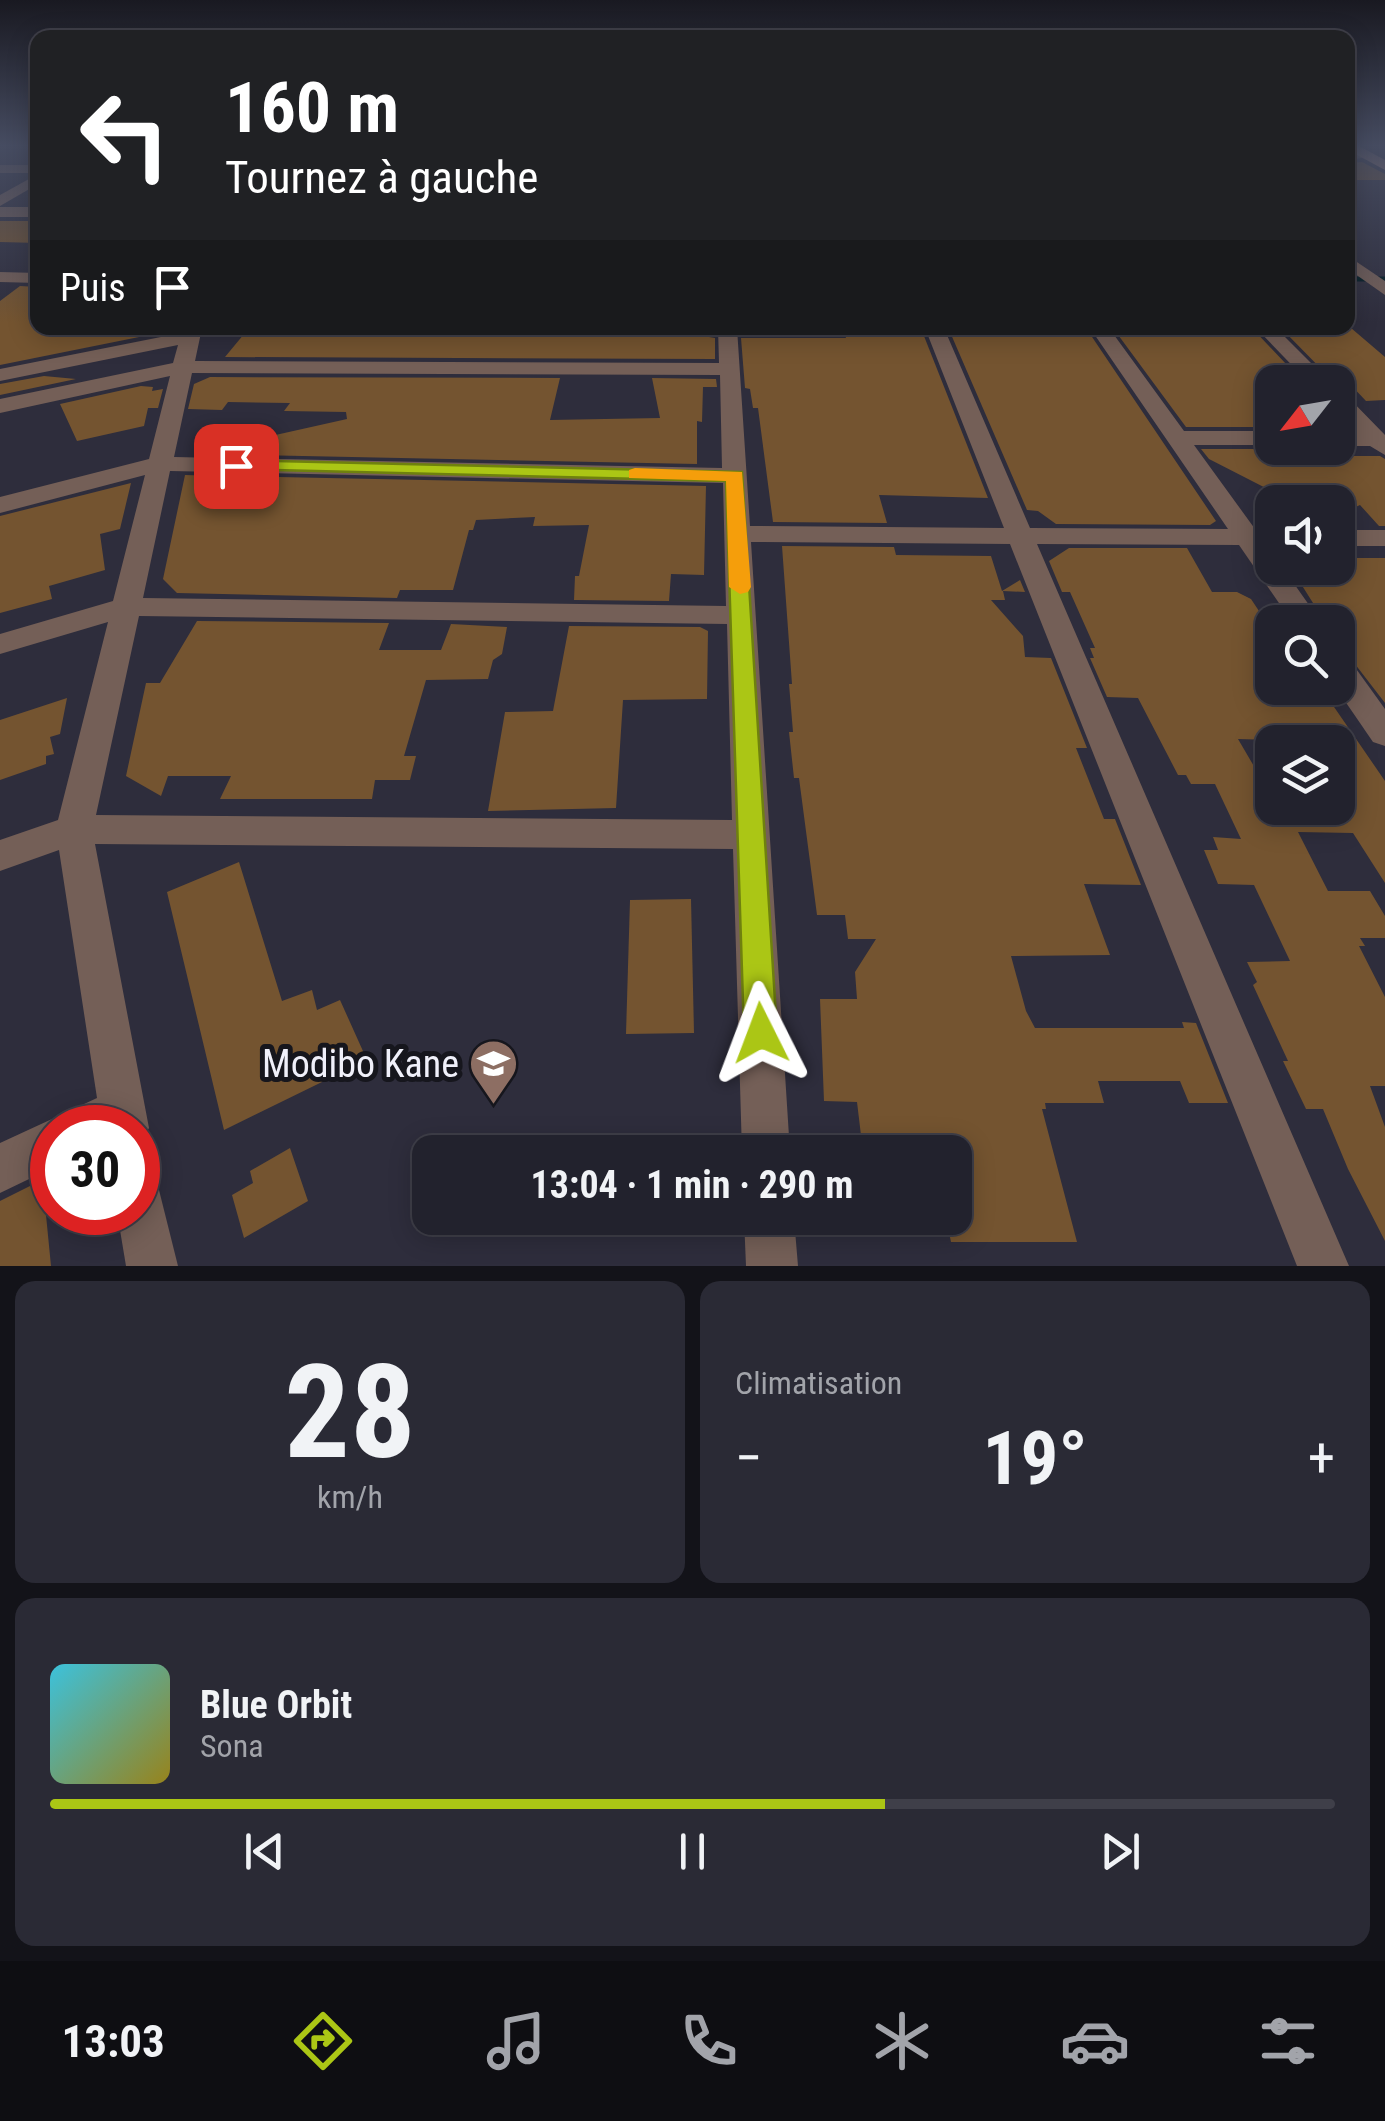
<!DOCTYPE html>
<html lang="fr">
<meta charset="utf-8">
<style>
:root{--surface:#22222d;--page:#2a2a35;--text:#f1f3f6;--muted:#a2a4aa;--line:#3f3f49;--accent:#abc615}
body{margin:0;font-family:"Roboto Condensed",sans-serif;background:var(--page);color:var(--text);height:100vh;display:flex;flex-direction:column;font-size:38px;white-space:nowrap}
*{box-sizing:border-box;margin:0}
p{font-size:32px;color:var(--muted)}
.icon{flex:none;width:55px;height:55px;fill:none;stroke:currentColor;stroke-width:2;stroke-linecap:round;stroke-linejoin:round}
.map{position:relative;height:1266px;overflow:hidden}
.panel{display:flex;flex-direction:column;gap:15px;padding:15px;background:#131319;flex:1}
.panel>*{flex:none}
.guide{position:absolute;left:30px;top:30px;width:1325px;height:305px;border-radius:20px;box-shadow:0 5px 25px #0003,0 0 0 2px var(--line);background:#202124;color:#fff;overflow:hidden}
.needle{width:65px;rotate:239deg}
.controls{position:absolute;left:1255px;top:365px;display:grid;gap:20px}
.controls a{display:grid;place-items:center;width:100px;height:100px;border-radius:20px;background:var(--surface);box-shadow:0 5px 25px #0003,0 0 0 2px var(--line);font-size:50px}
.speed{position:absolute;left:30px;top:1105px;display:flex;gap:20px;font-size:50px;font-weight:700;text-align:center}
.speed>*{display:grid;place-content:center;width:130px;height:130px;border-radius:50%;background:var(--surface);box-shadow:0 5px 25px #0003,0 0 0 2px var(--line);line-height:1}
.speed .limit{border:15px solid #d22;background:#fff;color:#111}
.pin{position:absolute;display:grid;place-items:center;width:85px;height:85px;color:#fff;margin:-42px;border-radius:20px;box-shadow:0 5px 15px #0006}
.me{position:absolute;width:110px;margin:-55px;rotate:357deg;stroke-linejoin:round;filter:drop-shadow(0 0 8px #0008)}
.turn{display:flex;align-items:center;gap:35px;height:210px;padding:0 30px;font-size:45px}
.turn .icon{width:130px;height:130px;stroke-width:2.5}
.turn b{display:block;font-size:70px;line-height:85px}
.then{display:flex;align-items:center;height:95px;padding:0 30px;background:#0003;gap:20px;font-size:38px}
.big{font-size:75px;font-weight:700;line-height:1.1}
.panel .tile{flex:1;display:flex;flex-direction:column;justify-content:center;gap:15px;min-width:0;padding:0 35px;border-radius:20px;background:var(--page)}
.panel .dial{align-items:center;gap:0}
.dial b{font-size:130px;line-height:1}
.song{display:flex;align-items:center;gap:30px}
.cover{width:120px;height:120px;border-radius:15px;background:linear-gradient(135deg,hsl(190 70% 55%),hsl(50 70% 35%))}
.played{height:10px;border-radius:5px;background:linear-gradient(90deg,var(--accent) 65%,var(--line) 65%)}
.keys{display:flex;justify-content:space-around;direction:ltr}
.heat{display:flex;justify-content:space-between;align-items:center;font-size:55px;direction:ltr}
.panel .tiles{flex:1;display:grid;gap:15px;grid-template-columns:1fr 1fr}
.tile:last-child{grid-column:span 2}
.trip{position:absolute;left:412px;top:1135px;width:560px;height:100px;border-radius:20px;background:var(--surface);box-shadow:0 5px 25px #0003,0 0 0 2px var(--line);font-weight:700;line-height:100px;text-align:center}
.tabs{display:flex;height:160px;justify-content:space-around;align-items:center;background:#0e0e12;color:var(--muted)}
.tabs .icon{width:70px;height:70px}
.tabs .active{color:var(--accent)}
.tabs b{font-size:45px;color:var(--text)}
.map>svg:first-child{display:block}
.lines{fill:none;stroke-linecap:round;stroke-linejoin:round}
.stream{stroke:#001b22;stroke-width:5}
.building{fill:#745430;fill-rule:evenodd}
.street{fill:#745f57;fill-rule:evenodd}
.primary{fill:#b78d7d;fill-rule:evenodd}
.route{fill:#abc615;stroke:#6f810e;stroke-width:2.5}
.slow{fill:#f59e0b}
.labels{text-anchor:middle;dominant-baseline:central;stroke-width:10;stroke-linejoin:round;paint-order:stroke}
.near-poi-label{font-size:38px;fill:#f0f0fa;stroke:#16161d;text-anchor:end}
</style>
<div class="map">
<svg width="1385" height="1266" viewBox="0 0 1385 1266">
<rect width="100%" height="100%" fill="#2e2d3c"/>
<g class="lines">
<path class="stream" d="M1348,279H1385"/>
</g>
<g class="building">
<path d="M1362,162L1385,174V180H1348V163Z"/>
<path d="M0,221H38V243L0,242Z"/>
<path d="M20,286L38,287V328H159V333L0,365V301Z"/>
<path d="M249,328H697V335L715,338V359L225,357Z"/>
<path d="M843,328L922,331L988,498L879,495L887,523L773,522L758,408H753L750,389L745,388L741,338H846Z"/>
<path d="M965,328H1086L1216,521L1210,525L1056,524L1038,511L1027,510L950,332H968Z"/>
<path d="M1113,328H1252L1303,382H1272V427H1186Z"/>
<path d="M1281,328H1351L1385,357V400L1366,401L1348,382H1334Z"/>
<path d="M44,376L76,379L0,395V384Z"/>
<path d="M210,377L560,378L550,420L660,418L652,378L716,379L717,387H703L702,422L697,421V464L249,455L262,438L347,419L346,412L284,411L290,403L228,402L222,410L188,409L194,384Z"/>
<path d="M141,386L153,387L152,391L163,389L158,408H148L144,426L77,441L60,404Z"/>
<path d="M1201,449H1335L1347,450L1353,456H1380L1385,459V526H1379L1360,505L1338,515V502H1293L1209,459Z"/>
<path d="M185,475L219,476L223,487L232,476L706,486L704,575L671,574L669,601L574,600L575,576H579L589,525L533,526L535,517L476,520L473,530H469L453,590H400L397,598L177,593L163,579Z"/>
<path d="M131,483L120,529L100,534L105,570L49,586L52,599L0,613V516Z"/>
<path d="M782,546L894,547L896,555L991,556L1002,591L1020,580L1025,592L1003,591L1005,600H991L1023,636L1025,657L1051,658L1087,748H1076L1104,819H1115L1141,885L1084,884L1110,955L1011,956L1026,1011L1035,1028H1184L1182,1022L1196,1023L1228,1103H1189L1180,1081H1098L1104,1103H1045L1046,1109H1042L1077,1242H951L946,1218H955V1152H863L857,1102L824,1101L820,999H857L855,972L876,939H848L845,915H817L799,778H794L789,732H793L789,684H792Z"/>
<path d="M1069,548H1187L1212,592H1237L1251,599L1259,611H1272V688H1321L1385,781V883L1353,833L1298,832L1328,891H1370L1385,916V938H1360L1365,946H1359L1385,997V1086H1370L1385,1127V1241L1348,1169L1323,1109H1306L1283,1061H1288L1253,985L1257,982L1247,962L1290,961L1254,885L1218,884L1204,850H1218L1213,837L1241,839L1215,784H1191L1186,775H1178L1138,698L1107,697L1090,658H1094L1090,648H1095L1070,592H1062L1049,561ZM1238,739L1338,742V808H1272V797Z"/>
<path d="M1352,558H1385V703L1338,642V622H1325L1296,576L1316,574L1312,569L1338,570Z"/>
<path d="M197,621L389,623L379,650H441L451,624L507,627L502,654L493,660L488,679L426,680L404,756H416L410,780H375L372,799H220L231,776H168L161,796L126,776L146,683H160Z"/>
<path d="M569,626L700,627L708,631L707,699L623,700L616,808L488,811L505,712L553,711Z"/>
<path d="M67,698L60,734L50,737L54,754L46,756V764L0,780V720Z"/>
<path d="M239,862L282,1001L312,990L317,1010L340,1000L367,1060L224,1130L167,892Z"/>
<path d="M691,899L694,1033L626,1034L630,900Z"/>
<path d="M290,1148L308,1201L244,1238L232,1195L253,1183L250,1171Z"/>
<path d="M52,1175V1212L46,1215L51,1266H0V1201Z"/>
</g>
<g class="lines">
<g class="street">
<path d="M1348,152L1375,156L1348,160Z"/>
<rect x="0" y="165" width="38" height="8"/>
<path d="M38,174V184L0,206V195Z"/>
<rect x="0" y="207" width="38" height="10"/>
<path d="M1348,256L1385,281V295L1348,269Z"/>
<path d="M0,272L38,273V283L0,282Z"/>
<path d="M183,328H202L195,361L719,363L718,328H737L750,526L1004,528L925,328H944L1030,528L1228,529L1090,328H1109L1184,431H1272V445H1194L1255,529H1272V545H1266L1272,553V568H1283L1321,622H1292L1239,545L1037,544L1349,1266H1297L1010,544L751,542L790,1152H742L733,849L95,844L149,1128L138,1146V1128H52V1168L0,1193V1143L52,1119L64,1124L69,1111L97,1098L59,850L0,871V840L58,820L108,622L0,654V634L113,601L145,475L0,513V497L149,459L170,376L0,413V399L173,363L178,345L0,381V369L181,333ZM192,373L720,375L722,468L174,457ZM170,471L723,483L726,606L143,598ZM139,616L727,624L732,820L96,815Z"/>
<path d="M1256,328H1276L1330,382H1308Z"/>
<path d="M1338,393L1346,395L1385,435V455L1370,446H1338V432H1357L1338,412Z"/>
<rect x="1338" y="530" width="47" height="16"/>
<path d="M1338,656L1349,659L1385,709V746L1373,742L1336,688Z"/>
<path d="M138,1166L155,1174L178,1266H126L117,1212H138Z"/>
<path d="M744,1218H794L798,1266H746Z"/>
</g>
<path class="primary" d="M1348,146H1359L1385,160V170L1348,150Z"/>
</g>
<linearGradient id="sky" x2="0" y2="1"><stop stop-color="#191921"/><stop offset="0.45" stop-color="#464c61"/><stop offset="1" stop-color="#464c61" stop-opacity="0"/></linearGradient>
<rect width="1385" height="323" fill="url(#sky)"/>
<path class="route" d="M236,460L742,472L777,1033L773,1044L761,1049L749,1044L744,1033L726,481L230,469L227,466Z"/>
<path class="slow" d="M635,468L742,472L751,587L748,592L740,594L729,587L726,481L629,478V470Z"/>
<defs>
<symbol id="university-pin" viewBox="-11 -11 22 30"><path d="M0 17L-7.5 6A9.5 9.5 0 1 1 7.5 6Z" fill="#8d6e63" stroke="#16161d"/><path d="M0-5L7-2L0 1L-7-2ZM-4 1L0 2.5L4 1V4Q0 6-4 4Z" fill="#fff"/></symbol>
</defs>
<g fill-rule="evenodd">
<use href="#university-pin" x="466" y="1036" width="55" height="75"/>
</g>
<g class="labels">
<g class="near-poi-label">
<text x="459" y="1064">Modibo Kane</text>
</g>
</g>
</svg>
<div class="controls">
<a><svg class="needle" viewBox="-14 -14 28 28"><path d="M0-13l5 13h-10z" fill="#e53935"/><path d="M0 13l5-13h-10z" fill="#a2a4aa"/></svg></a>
<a><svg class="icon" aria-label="sound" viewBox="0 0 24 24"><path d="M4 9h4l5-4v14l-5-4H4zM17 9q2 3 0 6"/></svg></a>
<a><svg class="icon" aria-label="search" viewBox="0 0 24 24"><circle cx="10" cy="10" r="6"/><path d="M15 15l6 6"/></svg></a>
<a><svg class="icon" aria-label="layers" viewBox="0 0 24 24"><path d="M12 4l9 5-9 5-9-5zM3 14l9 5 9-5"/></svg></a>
</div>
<div class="speed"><div class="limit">30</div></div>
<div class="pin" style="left:236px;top:466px;background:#d93025"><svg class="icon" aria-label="arrive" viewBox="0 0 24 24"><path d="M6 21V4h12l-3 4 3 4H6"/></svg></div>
<svg class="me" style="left:761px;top:1033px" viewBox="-20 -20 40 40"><path d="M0-17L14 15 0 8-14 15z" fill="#abc615" stroke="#fff" stroke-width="4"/></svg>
<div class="trip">13:04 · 1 min · 290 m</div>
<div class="guide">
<div class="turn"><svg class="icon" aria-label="left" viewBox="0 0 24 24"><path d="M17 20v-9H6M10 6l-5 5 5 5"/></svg><div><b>160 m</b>Tournez à gauche</div></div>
<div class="then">Puis<svg class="icon" aria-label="arrive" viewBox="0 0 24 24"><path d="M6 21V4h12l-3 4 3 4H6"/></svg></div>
</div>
</div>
<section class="panel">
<div class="tiles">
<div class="tile dial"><b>28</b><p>km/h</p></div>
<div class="tile"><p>Climatisation</p>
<div class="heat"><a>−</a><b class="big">19°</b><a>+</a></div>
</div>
<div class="tile">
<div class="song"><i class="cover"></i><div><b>Blue Orbit</b><p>Sona</p></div></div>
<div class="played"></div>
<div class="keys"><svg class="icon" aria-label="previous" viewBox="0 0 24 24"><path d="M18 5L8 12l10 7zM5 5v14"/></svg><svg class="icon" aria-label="pause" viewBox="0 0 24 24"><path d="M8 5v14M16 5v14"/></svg><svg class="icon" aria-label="next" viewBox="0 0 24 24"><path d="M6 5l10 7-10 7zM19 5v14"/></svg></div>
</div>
</div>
</section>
<nav class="tabs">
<b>13:03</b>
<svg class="icon active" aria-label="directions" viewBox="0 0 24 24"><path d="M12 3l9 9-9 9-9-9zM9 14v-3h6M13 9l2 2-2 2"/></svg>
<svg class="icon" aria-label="music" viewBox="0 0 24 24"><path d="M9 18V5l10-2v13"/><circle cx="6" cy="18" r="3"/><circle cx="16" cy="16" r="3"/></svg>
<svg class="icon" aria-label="phone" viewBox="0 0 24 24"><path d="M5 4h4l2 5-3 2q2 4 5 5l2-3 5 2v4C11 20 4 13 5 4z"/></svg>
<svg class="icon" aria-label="climate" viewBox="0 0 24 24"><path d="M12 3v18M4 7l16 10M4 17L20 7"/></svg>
<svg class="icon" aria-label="car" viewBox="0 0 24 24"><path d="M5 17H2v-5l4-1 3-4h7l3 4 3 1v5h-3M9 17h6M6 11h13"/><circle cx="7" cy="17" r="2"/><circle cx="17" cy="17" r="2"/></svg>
<svg class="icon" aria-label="filters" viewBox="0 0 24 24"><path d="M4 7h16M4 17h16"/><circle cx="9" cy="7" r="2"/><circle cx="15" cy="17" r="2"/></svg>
</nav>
